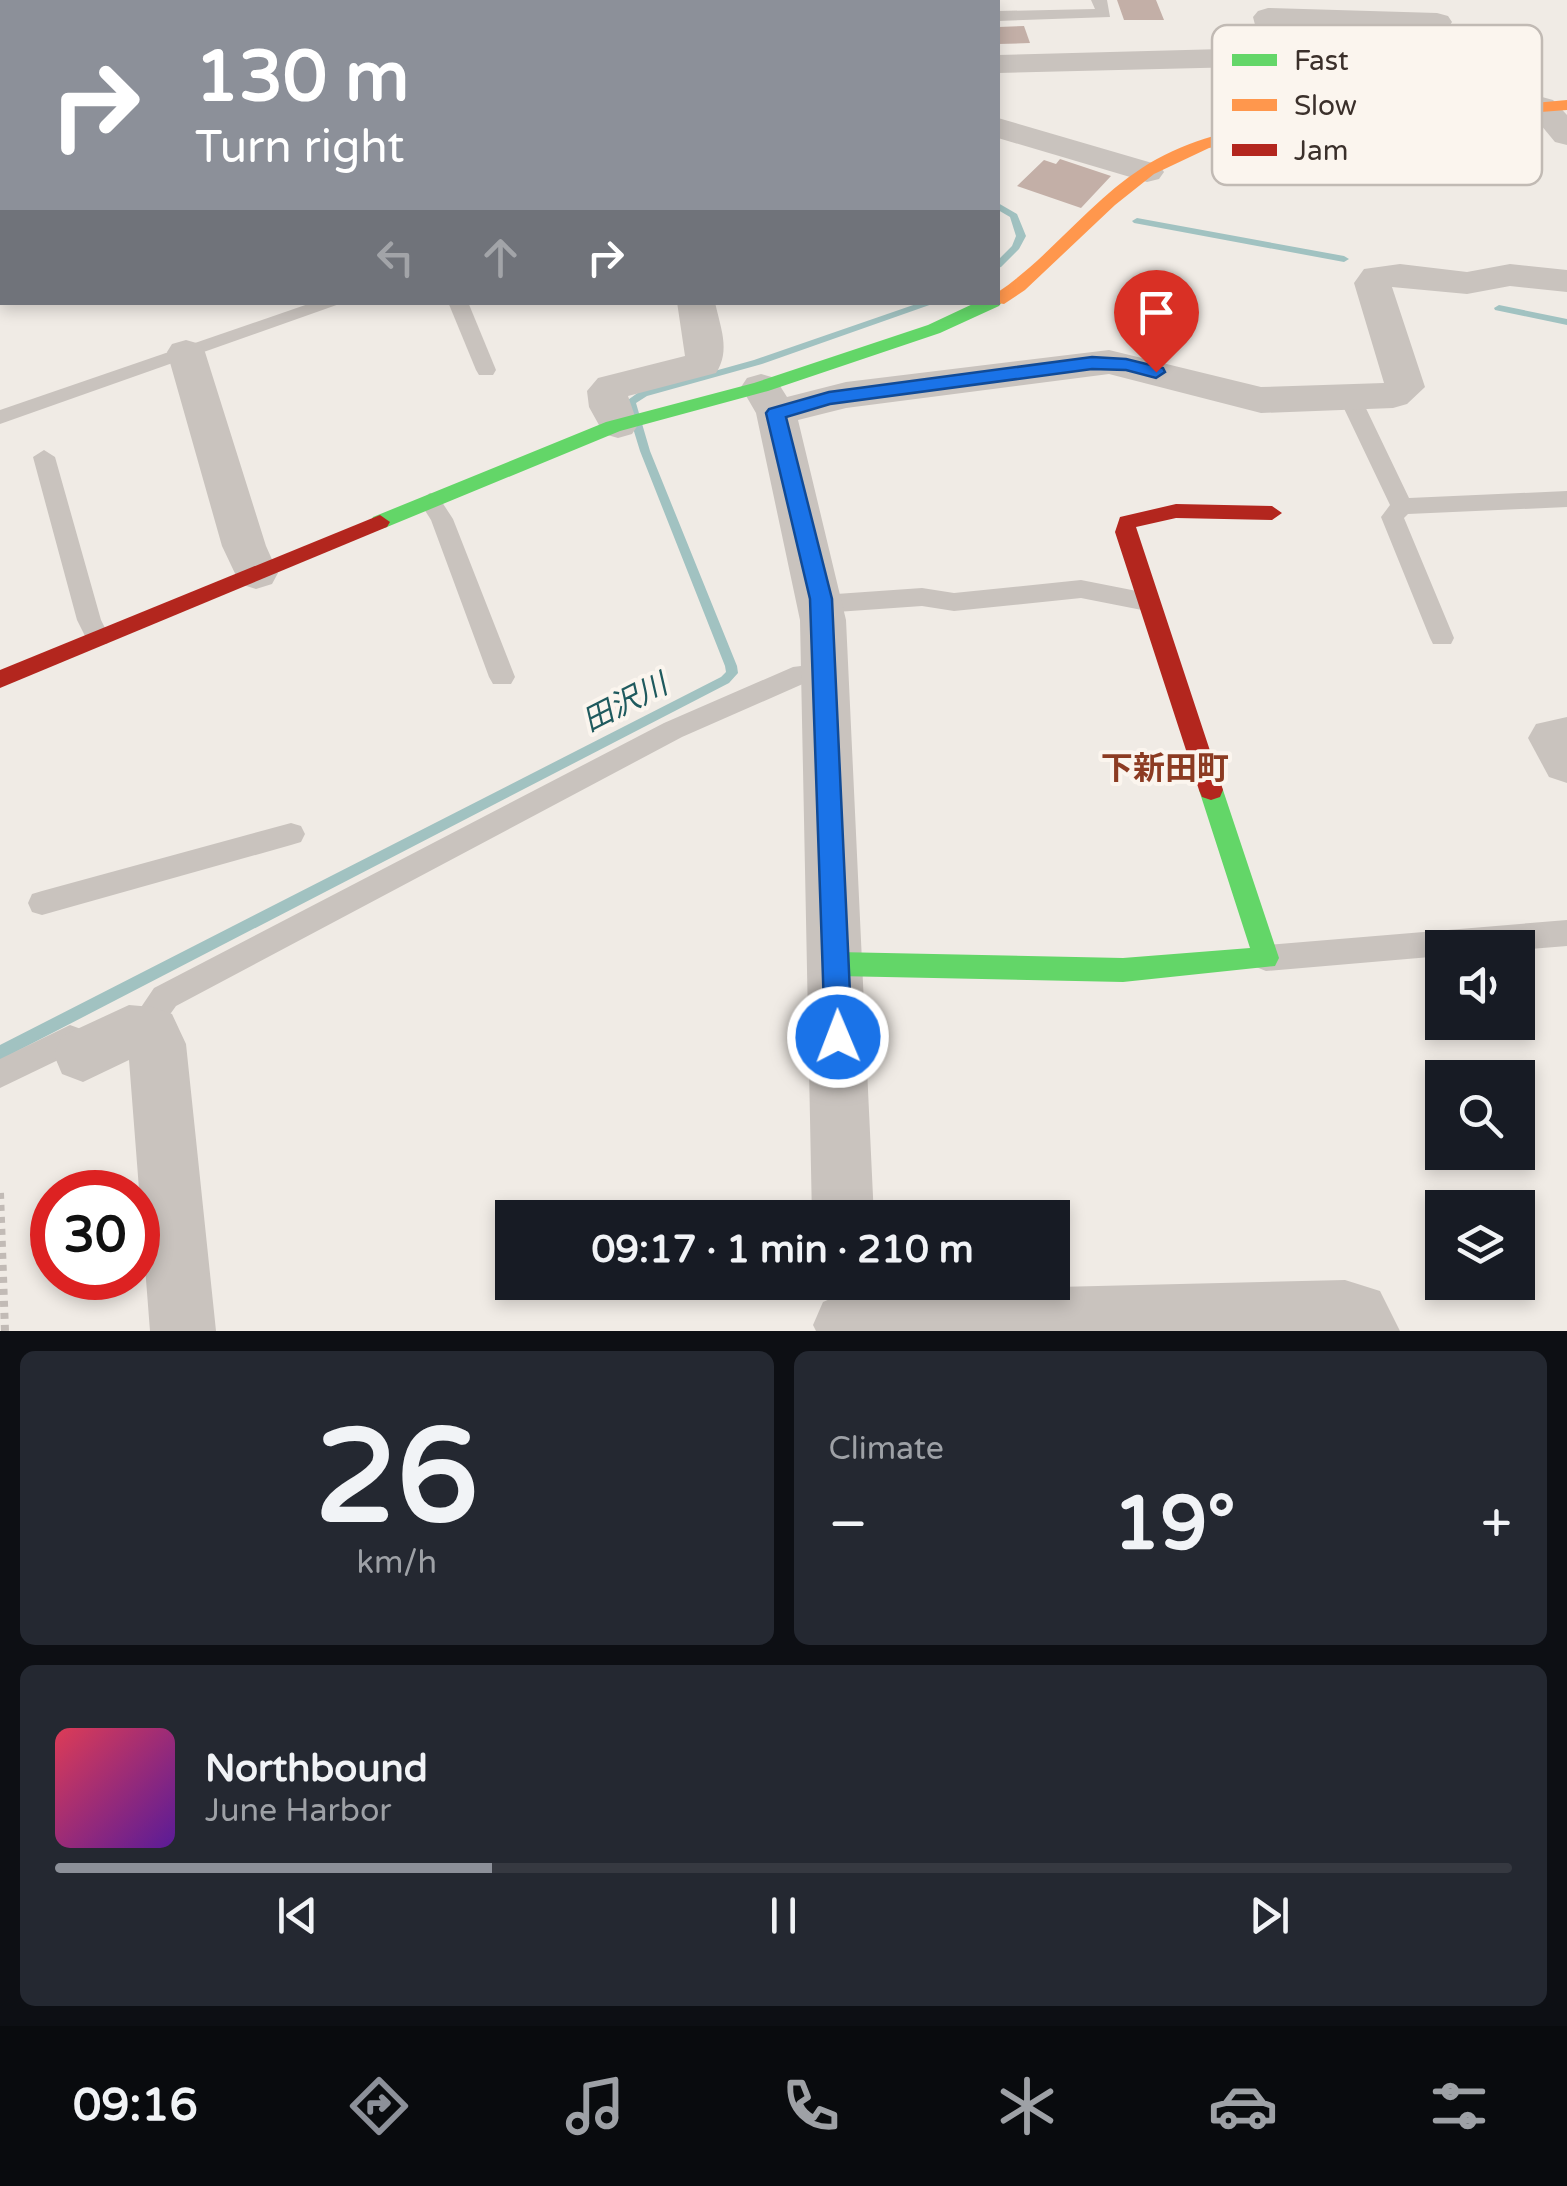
<!DOCTYPE html>
<meta charset="utf-8">
<style>
:root{--surface:#171b24;--page:#242831;--text:#f1f3f6;--muted:#9ea1a6;--line:#363941;--accent:#8c9099}
body{margin:0;font-family:"Varela Round","Noto Sans JP",sans-serif;background:var(--page);color:var(--text);height:100vh;display:flex;flex-direction:column;font-size:38px;white-space:nowrap}
*{box-sizing:border-box;margin:0}
p{font-size:32px;color:var(--muted)}
.icon{flex:none;width:55px;height:55px;fill:none;stroke:currentColor;stroke-width:2;stroke-linecap:round;stroke-linejoin:round}
.map{position:relative;height:1331px;overflow:hidden}
.details{display:flex;flex-direction:column;gap:20px;padding:20px;background:#0d0f14;flex:1}
.details>*{flex:none}
.guide{position:absolute;left:0px;top:0px;width:1000px;height:305px;box-shadow:0 5px 15px #0003;background:#8c9099;color:#fff;overflow:hidden}
.controls{position:absolute;left:1425px;top:930px;display:grid;gap:20px}
.controls a{display:grid;place-items:center;width:110px;height:110px;border-radius:0px;background:var(--surface);box-shadow:0 5px 15px #0003;font-size:50px}
.speed{position:absolute;left:30px;top:1170px;display:flex;gap:20px;font-size:50px;font-weight:700;text-align:center}
.speed>*{display:grid;place-content:center;width:130px;height:130px;border-radius:50%;background:var(--surface);box-shadow:0 5px 15px #0003;line-height:1}
.speed .limit{border:15px solid #d22;background:#fff;color:#111}
.pin{position:absolute;display:grid;place-items:center;width:85px;height:85px;color:#fff;margin:-102px -42px;border-radius:50% 50% 50% 0;rotate:-45deg;box-shadow:0 0 10px #0007}
.pin .icon{rotate:45deg}
.me{position:absolute;width:110px;margin:-55px;rotate:359deg;stroke-linejoin:round;filter:drop-shadow(0 0 8px #0008)}
.turn{display:flex;align-items:center;gap:35px;height:210px;padding:0 30px;font-size:45px}
.turn .icon{width:130px;height:130px;stroke-width:2.5}
.turn b{display:block;font-size:70px;line-height:85px}
.lanes{display:flex;align-items:center;height:95px;padding:0 30px;background:#0003;justify-content:center;gap:50px;direction:ltr}
.lanes .off{opacity:.35}
.big{font-size:75px;font-weight:700;line-height:1.1}
.details .card{flex:1;display:flex;flex-direction:column;justify-content:center;gap:15px;min-width:0;padding:0 35px;border-radius:15px;background:var(--page)}
.details .dial{align-items:center;gap:0}
.dial b{font-size:130px;line-height:1}
.song{display:flex;align-items:center;gap:30px}
.cover{width:120px;height:120px;border-radius:15px;background:linear-gradient(135deg,hsl(350 70% 55%),hsl(270 70% 35%))}
.played{height:10px;border-radius:5px;background:linear-gradient(90deg,var(--accent) 30%,var(--line) 30%)}
.keys{display:flex;justify-content:space-around;direction:ltr}
.heat{display:flex;justify-content:space-between;align-items:center;font-size:55px;direction:ltr}
.details .tiles{flex:1;display:grid;gap:20px;grid-template-columns:1fr 1fr}
.card:last-child{grid-column:span 2}
.trip{position:absolute;left:495px;top:1200px;width:575px;height:100px;border-radius:0px;background:var(--surface);box-shadow:0 5px 15px #0003;font-weight:700;line-height:100px;text-align:center}
.menu{display:flex;height:160px;justify-content:space-around;align-items:center;background:#090b0e;color:var(--muted)}
.menu .icon{width:70px;height:70px}
.menu .active{color:var(--accent)}
.menu b{font-size:45px;color:var(--text)}
.map>svg:first-child{display:block}
.water{fill:#a1c2c1}
.lines{fill:none;stroke-linecap:round;stroke-linejoin:round}
.stream{fill:#a1c2c1;fill-rule:evenodd}
.building{fill:#c3afa7}
.path-far1{stroke:#c2bbb6;stroke-width:5;stroke-dasharray:4 4;stroke-linecap:butt}
.path{stroke:#c2bbb6;stroke-width:8;stroke-dasharray:6 6;stroke-linecap:butt}
.lane{fill:#c9c3be;fill-rule:evenodd}
.street{fill:#c9c3be;fill-rule:evenodd}
.fast{fill:#63d668;fill-rule:evenodd}
.slow{fill:#ff974d;fill-rule:evenodd}
.jam{fill:#b3261e;fill-rule:evenodd}
.route{fill:#1a73e8;stroke:#114b97;stroke-width:2.5}
.labels{text-anchor:middle;dominant-baseline:central;stroke-width:8;stroke-linejoin:round;paint-order:stroke}
.water-label{font-size:30px;font-style:italic;fill:#1f5a5e;stroke:#fbf5ee}
.quarter-label{font-size:32px;font-weight:bold;fill:#8c3b22;stroke:#fbf5ee}
.key{fill:#fbf5ee;stroke:#c1bab4;stroke-width:2.5}
.key-label{font-size:28px;fill:#3b302b}
</style>
<div class="map">
<svg width="1567" height="1331" viewBox="0 0 1567 1331">
<rect width="100%" height="100%" fill="#f0ebe5"/>
<path class="water" d="M0,0H473L2,2V96Z"/>
<g class="lines">
<g class="stream">
<path d="M998,203L1017,214L1026,236L1019,249L1001,267L998,268V260L1012,246L1016,236L1010,217L998,210Z"/>
<path d="M1137,218L1344,256L1349,259L1344,262L1134,223L1132,221Z"/>
<path d="M922,302H938L762,364L647,396L636,403L650,451L737,666L738,673L729,683L0,1060V1045L721,677L726,672L725,666L640,451L625,402L639,392L754,360Z"/>
<path d="M1499,305L1567,319V325L1495,310L1494,308Z"/>
</g>
</g>
<g class="building">
<path d="M1117,0H1156L1164,20H1124Z"/>
<path d="M1024,26L1030,43L998,44V27Z"/>
<path d="M1060,159L1111,176L1081,208L1017,186L1044,160L1056,164Z"/>
</g>
<g class="lines">
<path class="path-far1" d="M623,2L633,0"/>
<path class="path" d="M0,1193L5,1331"/>
<g class="lane">
<path d="M1091,0H1107L1110,17L998,21V11L1095,9Z"/>
<path d="M314,302H345L0,424V410Z"/>
<path d="M448,302H468L496,370L493,375H479L476,370Z"/>
<path d="M1350,391L1361,398L1409,498L1567,491V507L1408,514L1404,518L1454,638L1451,644H1433L1430,638L1381,517L1390,505L1339,398Z"/>
<path d="M44,450L55,457L101,620L110,638L107,644H89L77,620L33,457Z"/>
<path d="M430,493L438,496L453,519L515,677L511,684H493L489,677L431,520L419,501Z"/>
<path d="M1081,580L1147,593L1159,602L1147,611L1081,598L954,611L922,606L822,613L810,604L822,595L922,588L954,593Z"/>
<path d="M825,663L834,666L838,673L834,680L805,683L682,737L176,1006L151,1041L140,1045L129,1041L125,1031L154,988L664,723L793,667Z"/>
<path d="M291,823L301,826L305,834L301,842L291,845L42,915L32,912L28,903L32,894L42,891Z"/>
<path d="M1567,920V946L1518,950L1442,948V956L1266,971L1256,967L1251,958L1256,949L1266,945Z"/>
<path d="M70,1025L81,1029L85,1039L81,1049L0,1088V1059Z"/>
</g>
<g class="street">
<path d="M743,0H774L776,2H745Z"/>
<path d="M1268,8L1437,13L1448,16L1452,22L1448,28L1437,31L1286,26L1294,57L1290,64L1279,66L998,73V55L1261,48L1253,17L1258,11Z"/>
<path d="M1542,97L1553,100L1567,115V145L1555,142L1526,107L1531,100Z"/>
<path d="M998,118L1159,165L1164,172L1159,179L1147,182L998,138Z"/>
<rect x="0" y="238" width="2" height="22"/>
<path d="M1400,264L1467,272L1510,264L1567,270V292L1510,286L1467,294L1392,287L1425,387L1407,404L1393,408L1261,413L1109,374L846,408L798,420L846,620L874,1218H812L800,620L756,413L741,387L747,378L761,374L775,378L787,397L846,382L1109,350L1261,387L1384,383L1354,283L1364,269Z"/>
<path d="M677,302H715C720,327 731,350 716,373L628,396L638,425L632,434L618,438L604,434L589,407L587,391L598,378L685,356Z"/>
<path d="M186,340L200,344L205,352L266,546L278,573L272,584L256,589L240,584L222,546L167,352L172,344Z"/>
<path d="M1567,717V783L1549,777L1528,738L1536,724Z"/>
<path d="M129,1005L152,1007L172,1014L186,1044L216,1331H150L129,1060L83,1082L62,1074L54,1055L62,1036Z"/>
<path d="M1345,1280L1380,1291L1400,1331H816L813,1325L823,1302L846,1292Z"/>
</g>
<g class="fast">
<path d="M998,298L1002,302L999,306L940,333L768,391L620,431L387,527L380,529L370,522L373,517L606,422L754,383L928,325L977,302H998Z"/>
<path d="M1211,780L1220,783L1223,790L1279,958L1275,966L1123,982L837,976L828,972L824,964L828,956L837,952L1123,958L1250,948L1199,790L1202,783Z"/>
</g>
<path class="slow" d="M1567,100V110L1293,131L1209,148L1154,174L1115,205L1025,290L1004,304L991,302H998V292C1050,257 1088,203 1142,168C1218,119 1313,119 1400,113C1456,110 1511,105 1567,100Z"/>
<g class="jam">
<path d="M1176,504L1272,506L1282,513L1272,520L1176,518L1136,527L1223,790L1220,797L1211,800L1202,797L1199,790L1115,532L1120,517Z"/>
<path d="M380,515L390,522L387,527L0,688V670Z"/>
</g>
</g>
<path class="route" d="M1092,357L1126,359L1163,368L1165,372L1156,378L1126,370L1092,369L830,404L786,417L832,599L852,1037L848,1046L838,1049L829,1046L825,1037L810,599L766,413L769,409L829,392Z"/>
<g class="labels">
<g class="water-label">
<text transform="translate(625 703) rotate(-27)">田沢川</text>
</g>
<g class="quarter-label">
<text x="1165" y="769">下新田町</text>
</g>
</g>
<rect x="1212" y="25" width="330" height="160" rx="15" class="key"/>
<rect x="1232" y="54" width="45" height="12" fill="#63d668"/>
<rect x="1232" y="99" width="45" height="12" fill="#ff974d"/>
<rect x="1232" y="144" width="45" height="12" fill="#b3261e"/>
<g class="key-label">
<text x="1294" y="70">Fast</text>
<text x="1294" y="115">Slow</text>
<text x="1294" y="160">Jam</text>
</g>
</svg>
<div class="controls">
<a><svg class="icon" aria-label="sound" viewBox="0 0 24 24"><path d="M4 9h4l5-4v14l-5-4H4zM17 9q2 3 0 6"/></svg></a>
<a><svg class="icon" aria-label="search" viewBox="0 0 24 24"><circle cx="10" cy="10" r="6"/><path d="M15 15l6 6"/></svg></a>
<a><svg class="icon" aria-label="layers" viewBox="0 0 24 24"><path d="M12 4l9 5-9 5-9-5zM3 14l9 5 9-5"/></svg></a>
</div>
<div class="speed"><div class="limit">30</div></div>
<div class="pin" style="left:1156px;top:372px;background:#d93025"><svg class="icon" aria-label="arrive" viewBox="0 0 24 24"><path d="M6 21V4h12l-3 4 3 4H6"/></svg></div>
<svg class="me" style="left:838px;top:1037px" viewBox="-20 -20 40 40"><circle r="17" fill="#1a73e8" stroke="#fff" stroke-width="3"/><path d="M0-11L8 9 0 5-8 9z" fill="#fff"/></svg>
<div class="trip">09:17 · 1 min · 210 m</div>
<div class="guide">
<div class="turn"><svg class="icon" aria-label="right" viewBox="0 0 24 24"><path d="M7 20v-9h11M14 6l5 5-5 5"/></svg><div><b>130 m</b>Turn right</div></div>
<div class="lanes"><svg class="icon off" aria-label="left" viewBox="0 0 24 24"><path d="M17 20v-9H6M10 6l-5 5 5 5"/></svg><svg class="icon off" aria-label="ahead" viewBox="0 0 24 24"><path d="M12 20V5M6 11l6-6 6 6"/></svg><svg class="icon" aria-label="right" viewBox="0 0 24 24"><path d="M7 20v-9h11M14 6l5 5-5 5"/></svg></div>
</div>
</div>
<section class="details">
<div class="tiles">
<div class="card dial"><b>26</b><p>km/h</p></div>
<div class="card"><p>Climate</p>
<div class="heat"><a>−</a><b class="big">19°</b><a>+</a></div>
</div>
<div class="card">
<div class="song"><i class="cover"></i><div><b>Northbound</b><p>June Harbor</p></div></div>
<div class="played"></div>
<div class="keys"><svg class="icon" aria-label="previous" viewBox="0 0 24 24"><path d="M18 5L8 12l10 7zM5 5v14"/></svg><svg class="icon" aria-label="pause" viewBox="0 0 24 24"><path d="M8 5v14M16 5v14"/></svg><svg class="icon" aria-label="next" viewBox="0 0 24 24"><path d="M6 5l10 7-10 7zM19 5v14"/></svg></div>
</div>
</div>
</section>
<nav class="menu">
<b>09:16</b>
<svg class="icon active" aria-label="directions" viewBox="0 0 24 24"><path d="M12 3l9 9-9 9-9-9zM9 14v-3h6M13 9l2 2-2 2"/></svg>
<svg class="icon" aria-label="music" viewBox="0 0 24 24"><path d="M9 18V5l10-2v13"/><circle cx="6" cy="18" r="3"/><circle cx="16" cy="16" r="3"/></svg>
<svg class="icon" aria-label="phone" viewBox="0 0 24 24"><path d="M5 4h4l2 5-3 2q2 4 5 5l2-3 5 2v4C11 20 4 13 5 4z"/></svg>
<svg class="icon" aria-label="climate" viewBox="0 0 24 24"><path d="M12 3v18M4 7l16 10M4 17L20 7"/></svg>
<svg class="icon" aria-label="car" viewBox="0 0 24 24"><path d="M5 17H2v-5l4-1 3-4h7l3 4 3 1v5h-3M9 17h6M6 11h13"/><circle cx="7" cy="17" r="2"/><circle cx="17" cy="17" r="2"/></svg>
<svg class="icon" aria-label="filters" viewBox="0 0 24 24"><path d="M4 7h16M4 17h16"/><circle cx="9" cy="7" r="2"/><circle cx="15" cy="17" r="2"/></svg>
</nav>
